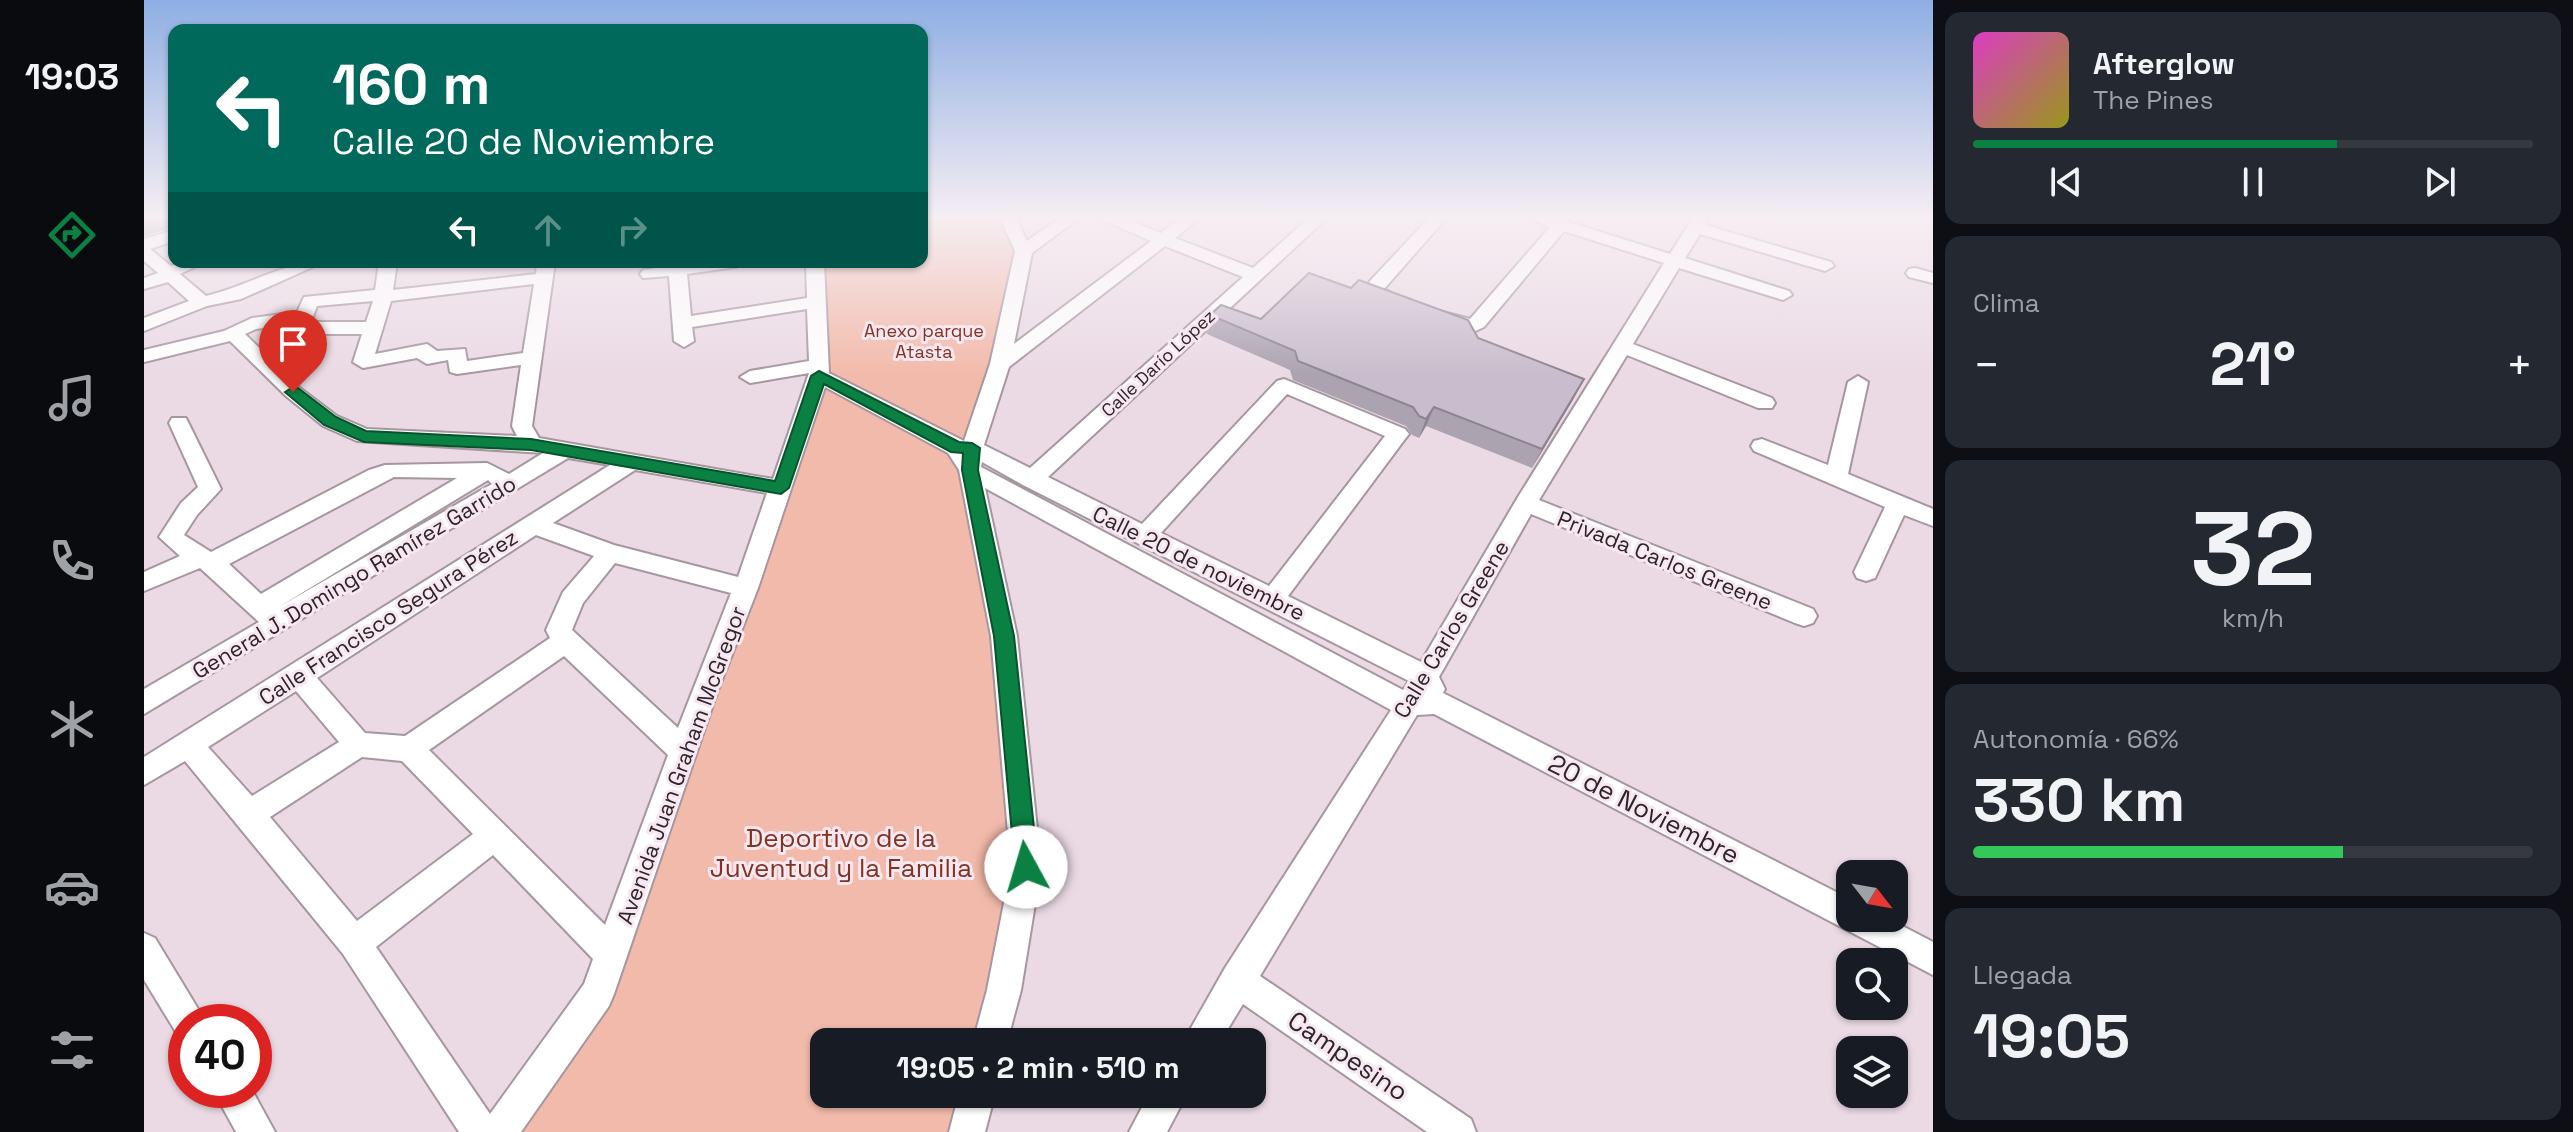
<!DOCTYPE html>
<html lang="es">
<meta charset="utf-8">
<style>
:root{--surface:#171b24;--page:#242831;--text:#f1f3f6;--muted:#9ea1a6;--line:#363941;--accent:#0b8043}
body{margin:0;font-family:"Space Grotesk",sans-serif;background:var(--page);color:var(--text);height:100vh;display:flex;flex-direction:column;font-size:30px;white-space:nowrap}
*{box-sizing:border-box;margin:0}
p{font-size:26px;color:var(--muted)}
.icon{flex:none;width:44px;height:44px;fill:none;stroke:currentColor;stroke-width:2;stroke-linecap:round;stroke-linejoin:round}
.map{position:relative;flex:1;overflow:hidden}
.drawer{display:flex;flex-direction:column;gap:12px;padding:12px;background:#0d0f14;width:640px}
.drawer>*{flex:none}
.banner{position:absolute;left:24px;top:24px;width:760px;height:244px;border-radius:16px;box-shadow:0 2px 6px #0004;background:#00695c;color:#fff;overflow:hidden}
.needle{width:52px;rotate:121deg}
.buttons{position:absolute;left:1692px;top:860px;display:grid;gap:16px}
.buttons a{display:grid;place-items:center;width:72px;height:72px;border-radius:16px;background:var(--surface);box-shadow:0 2px 6px #0004;font-size:40px}
.speed{position:absolute;left:24px;top:1004px;display:flex;gap:16px;font-size:40px;font-weight:700;text-align:center}
.speed>*{display:grid;place-content:center;width:104px;height:104px;border-radius:50%;background:var(--surface);box-shadow:0 2px 6px #0004;line-height:1}
.speed .limit{border:12px solid #d22;background:#fff;color:#111}
.pin{position:absolute;display:grid;place-items:center;width:68px;height:68px;color:#fff;margin:-82px -34px;border-radius:50% 50% 50% 0;rotate:-45deg;box-shadow:0 0 8px #0007}
.pin .icon{rotate:45deg}
.me{position:absolute;width:88px;margin:-44px;rotate:354deg;stroke-linejoin:round;filter:drop-shadow(0 0 6px #0008)}
.turn{display:flex;align-items:center;gap:28px;height:168px;padding:0 32px;font-size:36px}
.turn .icon{width:104px;height:104px;stroke-width:2.5}
.turn b{display:block;font-size:56px;line-height:68px}
.lanes{display:flex;align-items:center;height:76px;padding:0 32px;background:#0003;justify-content:center;gap:40px;direction:ltr}
.lanes .off{opacity:.35}
.big{font-size:60px;font-weight:700;line-height:1.1}
.drawer .tile{flex:1;display:flex;flex-direction:column;justify-content:center;gap:12px;min-width:0;padding:0 28px;border-radius:16px;background:var(--page)}
.drawer .dial{align-items:center;gap:0}
.dial b{font-size:104px;line-height:1}
.song{display:flex;align-items:center;gap:24px}
.cover{width:96px;height:96px;border-radius:12px;background:linear-gradient(135deg,hsl(310 70% 55%),hsl(60 70% 35%))}
.played{height:8px;border-radius:4px;background:linear-gradient(90deg,var(--accent) 65%,var(--line) 65%)}
.keys{display:flex;justify-content:space-around;direction:ltr}
.heat{display:flex;justify-content:space-between;align-items:center;font-size:44px;direction:ltr}
.charge{height:12px;border-radius:6px;background:linear-gradient(90deg,#34c759 66%,var(--line) 0)}
.trip{position:absolute;left:666px;top:1028px;width:456px;height:80px;border-radius:16px;background:var(--surface);box-shadow:0 2px 6px #0004;font-weight:700;line-height:80px;text-align:center}
main{display:flex;flex:1;min-height:0}
.dock{display:flex;flex-direction:column;width:144px;justify-content:space-around;align-items:center;background:#090b0e;color:var(--muted)}
.dock .icon{width:56px;height:56px}
.dock .on{color:var(--accent)}
.dock b{font-size:36px;color:var(--text)}
.map>svg:first-child{display:block}
.green{fill:#f2baaa}
.lines{fill:none;stroke-linecap:round;stroke-linejoin:round}
.minor-casing{stroke:#a696a0;stroke-width:4}
.minor{fill:#fff;fill-rule:evenodd}
.wall{fill:#aba3af}
.shaded-wall{fill:#8b848f}
.building{fill:#c7bdcc;stroke:#8b848f;stroke-width:2}
.route{fill:#0b8043;stroke:#07532c;stroke-width:2}
.labels{text-anchor:middle;dominant-baseline:central;stroke-width:6;stroke-linejoin:round;paint-order:stroke}
.far-park-label{font-size:18px;fill:#7f3421;stroke:#f8e7f1}
.far-street-label{font-size:18px;fill:#2c2529;stroke:#f8e7f1}
.street-label{font-size:22px;fill:#2c2529;stroke:#f8e7f1}
.near-street-label{font-size:26px;fill:#2c2529;stroke:#f8e7f1}
.near-park-label{font-size:26px;fill:#7f3421;stroke:#f8e7f1}
</style>
<main>
<nav class="dock">
<b>19:03</b>
<svg class="icon on" aria-label="directions" viewBox="0 0 24 24"><path d="M12 3l9 9-9 9-9-9zM9 14v-3h6M13 9l2 2-2 2"/></svg>
<svg class="icon" aria-label="music" viewBox="0 0 24 24"><path d="M9 18V5l10-2v13"/><circle cx="6" cy="18" r="3"/><circle cx="16" cy="16" r="3"/></svg>
<svg class="icon" aria-label="phone" viewBox="0 0 24 24"><path d="M5 4h4l2 5-3 2q2 4 5 5l2-3 5 2v4C11 20 4 13 5 4z"/></svg>
<svg class="icon" aria-label="climate" viewBox="0 0 24 24"><path d="M12 3v18M4 7l16 10M4 17L20 7"/></svg>
<svg class="icon" aria-label="car" viewBox="0 0 24 24"><path d="M5 17H2v-5l4-1 3-4h7l3 4 3 1v5h-3M9 17h6M6 11h13"/><circle cx="7" cy="17" r="2"/><circle cx="17" cy="17" r="2"/></svg>
<svg class="icon" aria-label="filters" viewBox="0 0 24 24"><path d="M4 7h16M4 17h16"/><circle cx="9" cy="7" r="2"/><circle cx="15" cy="17" r="2"/></svg>
</nav>
<div class="map">
<svg width="1789" height="1132" viewBox="0 0 1789 1132">
<rect width="100%" height="100%" fill="#ebdae4"/>
<path class="green" d="M778,216H861L880,251L826,470L882,867L839,1042H680V1094H826L816,1132H355L453,994L675,376L672,262H778Z"/>
<g class="lines">
<defs>
<g id="minor">
<path d="M855,216H871L883,241L919,216H938L888,253L870,344L1007,241L950,216H973L1017,233L1039,216H1058L1031,238L1109,268L1167,216H1185L904,477L998,524L1133,381L1140,379L1261,429L1265,434L1261,439L1144,596L1277,662L1374,497L1520,263L1420,231L1340,327L1327,333L1292,322L1290,318L1292,314L1299,312L1326,319L1406,227L1381,216H1406L1526,254L1550,216H1566L1561,225L1687,262L1690,266L1681,271L1556,234L1541,258L1645,291L1648,295L1639,300L1535,268L1489,344L1628,398L1631,403L1628,408H1614L1483,355L1395,500L1669,609L1673,616L1669,623L1660,626L1651,623L1387,514L1295,677L1301,689L1299,693L1706,899V918H1743L1789,942V975L1290,714L1273,715L1116,976L1327,1119L1332,1132H1283L1099,1004L1076,1042H1039L1081,968L1247,710L841,488L873,636L897,867L877,990L863,1042H829L843,990L867,867L847,636L815,470L804,453L681,387L614,588L573,693L470,994L465,1006L377,1132H315L199,954L41,761L0,785V757L466,465L424,458L0,714V689L115,622L56,568L0,591V572L36,556L15,537L37,503L54,487L25,423L28,418H42L77,489L53,515L40,535L67,552L225,470L241,465L343,463L365,474L399,453L213,441L179,426L142,396L86,341L0,362V350L80,331L108,318L153,312L160,297L231,290L235,262H253L249,290L392,274L393,262H411L388,426L395,438L629,479L665,373L606,383L596,377L606,371L665,361L663,309L548,327L550,341L540,347L530,341L525,276L499,278L496,274L499,270L525,266L524,262H601L592,267L543,274L547,316L663,298L662,262H680L685,373L820,441L846,364L871,251ZM1021,246L1099,277L886,468L840,445L865,367ZM390,284L379,353L323,361L321,349L293,351L283,344L231,354L247,301ZM229,301L222,322H167L173,306ZM148,324L149,332L156,334H218L209,362L219,368L273,358L283,364L304,360L306,372L313,374L377,365L368,426L373,436L223,429L193,416L156,388L101,334L112,329ZM1143,394L1241,436L1125,586L1017,533ZM838,462L879,485L1265,681L1259,690L837,467ZM491,470L623,493L594,577L470,545L409,523ZM250,477L313,478L117,594L85,564ZM344,480L348,484L133,608ZM392,535L450,556L419,592L402,630L406,638L261,736L221,733L173,678ZM471,563L587,593L534,728L428,630L439,603ZM420,656L524,755L461,925L285,750ZM152,691L195,742L108,796L64,747ZM218,757L258,761L329,834L213,921L126,817ZM349,855L449,959L440,984L346,1114L232,947Z"/>
<path d="M1287,216H1304L1240,289L1262,301L1259,305C1247,308 1229,300 1221,291L1226,281Z"/>
<path d="M30,230V241L6,249L27,266L37,262H61L36,274L62,296C102,287 138,262 180,262L97,299L63,306L0,331V318L45,301L24,282L0,289V278L14,273L0,261V239Z"/>
<path d="M1771,268L1789,273V283L1765,277L1762,273L1765,269Z"/>
<path d="M1714,376L1724,382L1704,474L1789,509V526L1760,515L1731,578L1722,581L1713,578L1710,572L1741,507L1610,451L1607,446L1610,441L1618,439L1684,465L1704,382Z"/>
<path d="M0,933L11,938L62,1022H42V1038L33,1034L0,980Z"/>
<path d="M69,1090H108L131,1132H92Z"/>
<path d="M815,1094H851L841,1132H805Z"/>
<path d="M1005,1094H1043L1023,1132H985Z"/>
</g>
</defs>
<use href="#minor" class="minor-casing"/>
<use href="#minor" class="minor"/>
</g>
<path class="wall" d="M1066,315L1334,338L1430,398L1388,468L1282,426L1275,438L1268,435L1262,426L1149,380L1146,370L1063,334Z"/>
<g class="shaded-wall">
<path d="M0,216H30V227L0,236Z"/>
<path d="M1440,379L1430,398L1388,468L1398,449Z"/>
<path d="M1290,407L1282,426L1275,438L1282,419Z"/>
</g>
<path class="building" d="M1165,273L1207,288L1215,280L1324,320L1334,338L1440,379L1398,449L1290,407L1282,419L1275,416L1269,407L1154,361L1151,351L1066,315L1077,305L1117,319Z"/>
<linearGradient id="sky" x2="0" y2="1"><stop stop-color="#8eaee3"/><stop offset="0.58" stop-color="#f6eef3"/><stop offset="1" stop-color="#f6eef3" stop-opacity="0"/></linearGradient>
<rect width="1789" height="375" fill="url(#sky)"/>
<path class="route" d="M675,371L815,442L828,443L836,448L834,470L870,636L894,867L891,875L882,878L874,875L871,867L850,636L818,470L819,453L807,452L680,384L645,488L637,494L387,450L220,442L180,425L141,392L149,387L154,388L192,417L222,431L387,439L631,481L667,376Z"/>
<g class="labels">
<g class="far-park-label">
<text x="780" y="330">Anexo parque<tspan x="780" dy="21">Atasta</tspan></text>
</g>
<g class="far-street-label">
<text transform="translate(1014 363) rotate(-43)">Calle Darío López</text>
</g>
<g class="street-label">
<text transform="translate(1521 560) rotate(22)">Privada Carlos Greene</text>
<text transform="translate(1055 563) rotate(26)">Calle 20 de noviembre</text>
<text transform="translate(210 577) rotate(-31)">General J. Domingo Ramírez Garrido</text>
<text transform="translate(244 617) rotate(-33)">Calle Francisco Segura Pérez</text>
<text transform="translate(1307 629) rotate(-59)">Calle Carlos Greene</text>
<text transform="translate(537 765) rotate(-70)">Avenida Juan Graham McGregor</text>
</g>
<g class="near-street-label">
<text transform="translate(1500 809) rotate(27)">20 de Noviembre</text>
<text transform="translate(1204 1056) rotate(34)">Campesino</text>
</g>
<g class="near-park-label">
<text x="697" y="838">Deportivo de la<tspan x="697" dy="30">Juventud y la Familia</tspan></text>
</g>
</g>
</svg>
<div class="buttons">
<a><svg class="needle" viewBox="-14 -14 28 28"><path d="M0-13l5 13h-10z" fill="#e53935"/><path d="M0 13l5-13h-10z" fill="#9ea1a6"/></svg></a>
<a><svg class="icon" aria-label="search" viewBox="0 0 24 24"><circle cx="10" cy="10" r="6"/><path d="M15 15l6 6"/></svg></a>
<a><svg class="icon" aria-label="layers" viewBox="0 0 24 24"><path d="M12 4l9 5-9 5-9-5zM3 14l9 5 9-5"/></svg></a>
</div>
<div class="speed"><div class="limit">40</div></div>
<div class="pin" style="left:149px;top:392px;background:#d93025"><svg class="icon" aria-label="arrive" viewBox="0 0 24 24"><path d="M6 21V4h12l-3 4 3 4H6"/></svg></div>
<svg class="me" style="left:882px;top:867px" viewBox="-20 -20 40 40"><circle r="19" fill="#fff"/><path d="M0-13L10 11 0 6-10 11z" fill="#0b8043"/></svg>
<div class="trip">19:05 · 2 min · 510 m</div>
<div class="banner">
<div class="turn"><svg class="icon" aria-label="left" viewBox="0 0 24 24"><path d="M17 20v-9H6M10 6l-5 5 5 5"/></svg><div><b>160 m</b>Calle 20 de Noviembre</div></div>
<div class="lanes"><svg class="icon" aria-label="left" viewBox="0 0 24 24"><path d="M17 20v-9H6M10 6l-5 5 5 5"/></svg><svg class="icon off" aria-label="ahead" viewBox="0 0 24 24"><path d="M12 20V5M6 11l6-6 6 6"/></svg><svg class="icon off" aria-label="right" viewBox="0 0 24 24"><path d="M7 20v-9h11M14 6l5 5-5 5"/></svg></div>
</div>
</div>
<section class="drawer">
<div class="tile">
<div class="song"><i class="cover"></i><div><b>Afterglow</b><p>The Pines</p></div></div>
<div class="played"></div>
<div class="keys"><svg class="icon" aria-label="previous" viewBox="0 0 24 24"><path d="M18 5L8 12l10 7zM5 5v14"/></svg><svg class="icon" aria-label="pause" viewBox="0 0 24 24"><path d="M8 5v14M16 5v14"/></svg><svg class="icon" aria-label="next" viewBox="0 0 24 24"><path d="M6 5l10 7-10 7zM19 5v14"/></svg></div>
</div>
<div class="tile"><p>Clima</p>
<div class="heat"><a>−</a><b class="big">21°</b><a>+</a></div>
</div>
<div class="tile dial"><b>32</b><p>km/h</p></div>
<div class="tile"><p>Autonomía · 66%</p><b class="big">330 km</b><div class="charge"></div></div>
<div class="tile"><p>Llegada</p><b class="big">19:05</b></div>
</section>
</main>
